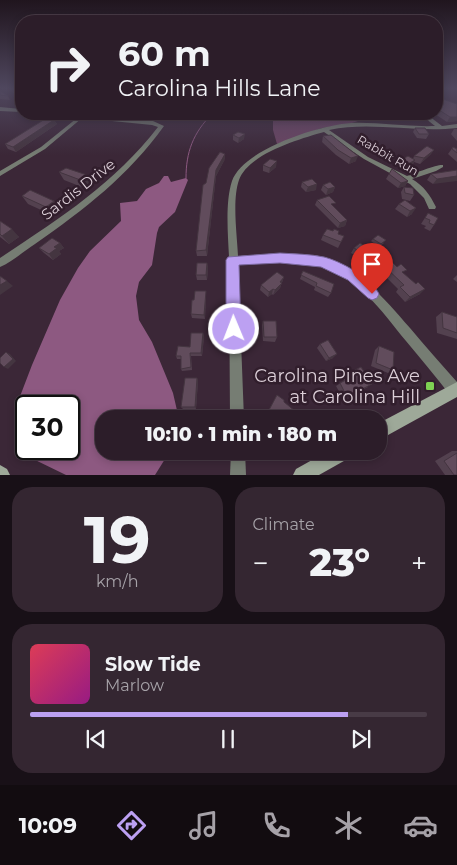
<!DOCTYPE html>
<meta charset="utf-8">
<style>
:root{--surface:#2c1d29;--page:#342631;--text:#f1f3f6;--muted:#a6a2a8;--line:#483b46;--accent:#bca0f2}
body{margin:0;font-family:Montserrat,sans-serif;background:var(--page);color:var(--text);height:100vh;display:flex;flex-direction:column;font-size:19px;white-space:nowrap}
*{box-sizing:border-box;margin:0}
p{font-size:16px;color:var(--muted)}
.icon{flex:none;width:28px;height:28px;fill:none;stroke:currentColor;stroke-width:2;stroke-linecap:round;stroke-linejoin:round}
.map{position:relative;height:475px;overflow:hidden}
.drawer{display:flex;flex-direction:column;gap:12px;padding:12px;background:#181017;flex:1}
.drawer>*{flex:none}
.banner{position:absolute;left:15px;top:15px;width:428px;height:105px;border-radius:20px;box-shadow:0 2px 8px #0003,0 0 0 1px var(--line);background:#2c1d29;color:var(--text);overflow:hidden}
.speed{position:absolute;left:15px;top:395px;display:flex;gap:10px;font-size:25px;font-weight:700;text-align:center}
.speed>*{display:grid;place-content:center;width:65px;height:65px;border-radius:50%;background:var(--surface);box-shadow:0 2px 8px #0003,0 0 0 1px var(--line);line-height:1}
.speed .limit{border:2px solid #111;border-radius:8px;background:#fff;color:#111}
.pin{position:absolute;display:grid;place-items:center;width:42px;height:42px;color:#fff;margin:-51px -21px;border-radius:50% 50% 50% 0;rotate:-45deg;box-shadow:0 0 5px #0007}
.pin .icon{rotate:45deg}
.me{position:absolute;width:55px;margin:-28px;rotate:359deg;stroke-linejoin:round;filter:drop-shadow(0 0 4px #0008)}
.turn{display:flex;align-items:center;gap:18px;height:105px;padding:0 20px;font-size:22px}
.turn .icon{width:65px;height:65px;stroke-width:2.5}
.turn b{display:block;font-size:35px;line-height:42px}
.big{font-size:38px;font-weight:800;line-height:1.1}
.drawer .card{flex:1;display:flex;flex-direction:column;justify-content:center;gap:8px;min-width:0;padding:0 18px;border-radius:20px;background:var(--page)}
.drawer .dial{align-items:center;gap:0}
.dial b{font-size:65px;line-height:1}
.song{display:flex;align-items:center;gap:15px}
.cover{width:60px;height:60px;border-radius:8px;background:linear-gradient(135deg,hsl(350 70% 55%),hsl(310 70% 35%))}
.played{height:5px;border-radius:2px;background:linear-gradient(90deg,var(--accent) 80%,var(--line) 80%)}
.keys{display:flex;justify-content:space-around;direction:ltr}
.heat{display:flex;justify-content:space-between;align-items:center;font-size:28px;direction:ltr}
.drawer .tiles{flex:1;display:grid;gap:12px;grid-template-columns:1fr 1fr}
.card:last-child{grid-column:span 2}
.trip{position:absolute;left:95px;top:410px;width:292px;height:50px;border-radius:20px;background:var(--surface);box-shadow:0 2px 8px #0003,0 0 0 1px var(--line);font-weight:800;line-height:50px;text-align:center}
.menu{display:flex;height:80px;justify-content:space-around;align-items:center;background:#120c10;color:var(--muted)}
.menu .icon{width:35px;height:35px}
.menu .selected{color:var(--accent)}
.menu b{font-size:22px;color:var(--text)}
.map>svg:first-child{display:block}
.green{fill:#6c4463}
.water{fill:#8d5981}
.lines{fill:none;stroke-linecap:round;stroke-linejoin:round}
.stream{stroke:#8d5981;stroke-width:1}
.street{fill:#767d73;fill-rule:evenodd}
.secondary{fill:#9ea999;fill-rule:evenodd}
.wall{fill:#53414f}
.shaded-wall{fill:#443540}
.building{fill:#614c5c;stroke:#443540}
.route{fill:#bca0f2;stroke:#7a689d}
.poi-dot{fill:#7ed053;stroke:#311e2c;stroke-width:2}
.labels{text-anchor:middle;dominant-baseline:central;stroke-width:5;stroke-linejoin:round;paint-order:stroke}
.far-street-label{font-size:12px;fill:#dbced7;stroke:#311e2c}
.street-label{font-size:15px;fill:#dbced7;stroke:#311e2c}
.near-poi-label{font-size:18px;fill:#dbced7;stroke:#311e2c;text-anchor:end}
</style>
<div class="map">
<svg width="457" height="475" viewBox="0 0 457 475">
<rect width="100%" height="100%" fill="#3b2737"/>
<path class="green" d="M273,114H379L349,124L322,128L277,144L273,130Z"/>
<path class="water" d="M164,176H168L171,182L186,178L188,180L175,212L159,227L157,233L152,265L139,282L136,296L139,320L152,342L173,393L179,419H104V451H170L155,475H66L29,457L27,449H69V406H26V447L19,420V399L32,365L60,300L78,268L90,251L121,221L120,203L137,201L146,189L159,183Z"/>
<g class="lines">
<path class="stream" d="M186,178C186,152 193,133 212,114"/>
<g class="street">
<path d="M0,107L21,109V112L0,111Z"/>
<path d="M50,114H82L153,121L164,126C128,176 85,209 35,244C24,251 12,262 0,267V258C60,218 114,184 158,127L152,125L82,118L45,149L0,176V171L41,147L77,118L52,116Z"/>
<path d="M425,116H429L442,126L457,124V128C415,133 371,121 329,130L368,157L407,176C415,173 438,164 443,165V167L436,171L412,179C424,186 430,195 436,207L435,209H429L424,198L410,184L364,159L324,132C299,139 248,154 239,180C232,200 237,234 238,256C263,255 289,251 314,256C356,264 383,297 410,328C425,346 441,364 457,382V396L455,397L450,395C436,377 421,359 406,341C382,312 355,272 315,263C290,258 263,262 238,263L244,419H230L229,263L227,260L229,257C228,235 225,202 232,181C243,149 320,125 351,123C379,122 407,127 435,126L425,118Z"/>
<path d="M231,451H245L246,475H230Z"/>
</g>
<g class="secondary">
<path d="M457,382V397L379,440V423Z"/>
<path d="M328,451H353L351,457L319,475H293L296,469Z"/>
<path d="M0,465L7,469L10,475H0Z"/>
</g>
</g>
<g class="wall">
<path d="M8,88H21V100Z"/>
<path d="M0,91L8,96L10,100L0,99Z"/>
<path d="M436,97L457,104V121L447,122L435,114H436Z"/>
<path d="M376,114H422L424,116L421,120L382,121L376,115Z"/>
<path d="M54,120L57,124L16,152L8,149L5,144Z"/>
<path d="M415,128L429,134L426,139L417,138L413,132Z"/>
<path d="M454,129H457V141L451,134Z"/>
<path d="M233,135L244,139L238,143L233,140Z"/>
<path d="M323,136L356,161L349,164L336,155L322,142Z"/>
<path d="M453,147L457,149V162L448,154Z"/>
<path d="M434,150L430,155L420,164L414,162L412,166L405,169L398,165L401,160L413,159L414,156Z"/>
<path d="M225,159L216,176L207,256H197L196,251L206,183Z"/>
<path d="M263,165L276,167L269,173L263,171Z"/>
<path d="M457,170L433,184L427,180L431,174Z"/>
<path d="M59,172L93,184L87,189L64,180Z"/>
<path d="M389,174L408,181L405,186L398,188L386,179Z"/>
<path d="M302,182L316,190L306,192L301,187Z"/>
<path d="M323,185L335,187L333,192L326,195L321,190Z"/>
<path d="M404,187L414,195L410,201L402,199L401,192Z"/>
<path d="M22,196L54,201L59,209L52,215L28,204Z"/>
<path d="M317,200L334,207L347,220L345,226L338,228L315,205Z"/>
<path d="M405,200L412,214L407,217L395,209L399,204Z"/>
<path d="M428,213L434,225L430,231L424,228L426,226L421,224Z"/>
<path d="M0,221L19,237L9,244L0,237Z"/>
<path d="M338,234L344,236L338,248L321,240L323,235Z"/>
<path d="M373,239L384,243L379,247L371,241Z"/>
<path d="M60,243L64,248L59,251L61,254L53,260L44,253L39,248Z"/>
<path d="M354,248L369,256L364,261L351,253Z"/>
<path d="M207,263L208,268L207,280H197L196,275Z"/>
<path d="M383,265L404,274L420,294L405,302L396,292L398,289L379,270Z"/>
<path d="M303,271L331,293L328,297L314,290L315,287L300,279Z"/>
<path d="M457,275V282L453,279Z"/>
<path d="M284,277L280,288L273,295L272,294L268,297L260,290L261,285Z"/>
<path d="M206,291L205,319L192,318L191,314Z"/>
<path d="M442,312L457,317V339L437,333L436,317Z"/>
<path d="M263,321L277,337L275,342L263,341L262,325Z"/>
<path d="M203,333L204,337L202,356H191L192,370L182,371L181,369V359H177L176,356L190,347Z"/>
<path d="M320,344L333,358L326,361L317,348Z"/>
<path d="M379,346L393,370L388,373L371,366L375,350Z"/>
<path d="M345,375L368,387L343,399L336,386L344,381L342,378Z"/>
<path d="M197,378L198,381L196,409H183L181,407Z"/>
<path d="M277,395L284,402L291,419H276L268,412Z"/>
<path d="M452,451H457V475H445L435,461Z"/>
</g>
<g class="shaded-wall">
<path d="M450,117H457V121L447,122Z"/>
<path d="M54,120L57,124L16,152L13,147Z"/>
<path d="M245,134L244,139L238,143L239,138Z"/>
<path d="M434,150L430,155L420,164L424,158Z"/>
<path d="M225,154V159L216,176L207,256L206,250L216,170Z"/>
<path d="M358,156L356,161L349,164L351,158Z"/>
<path d="M415,160L412,166L405,169L408,164Z"/>
<path d="M277,161L276,167L269,173L270,168Z"/>
<path d="M90,176L93,184L87,189L83,181Z"/>
<path d="M457,176V181L433,184L437,179Z"/>
<path d="M408,181L405,186L398,188L401,183Z"/>
<path d="M317,184L316,190L306,192L308,187Z"/>
<path d="M335,187L333,192L326,195L328,189Z"/>
<path d="M54,201L59,209L52,215L46,207Z"/>
<path d="M416,208L412,214L407,217L410,211Z"/>
<path d="M347,220L345,226L338,228L340,223Z"/>
<path d="M12,229L19,237L9,244L2,236Z"/>
<path d="M60,243L64,248L59,251L61,254L53,260L49,254L54,247Z"/>
<path d="M207,263L208,268L207,280L206,275Z"/>
<path d="M284,277L280,288L273,295L275,290L280,282Z"/>
<path d="M7,281L13,286L0,295V285Z"/>
<path d="M273,289L272,294L268,297L269,292Z"/>
<path d="M425,289L420,294L405,302L410,297Z"/>
<path d="M206,291V295L205,319L204,315Z"/>
<path d="M203,333L204,337L202,356L201,353Z"/>
<path d="M6,352L10,354L16,361L8,369L4,367Z"/>
<path d="M337,354L333,358L326,361L329,358Z"/>
<path d="M197,378L198,381L196,409L195,407Z"/>
</g>
<g class="building">
<path d="M10,88H21V97Z"/>
<path d="M0,91L8,96L0,95Z"/>
<path d="M441,96L440,98L457,104V117H450L436,108V97Z"/>
<path d="M381,114H422L424,116H384Z"/>
<path d="M45,119L54,120L13,147L5,144Z"/>
<path d="M415,128H425L429,134H419Z"/>
<path d="M238,132L245,134L239,138L233,135Z"/>
<path d="M331,135L358,156L351,158L338,150L323,136Z"/>
<path d="M427,146L434,150L424,158L414,156Z"/>
<path d="M453,147L457,149V153L452,149Z"/>
<path d="M220,152L225,154L216,170L206,250L196,251L203,185L206,183L209,168Z"/>
<path d="M408,156L415,160L408,164L401,160Z"/>
<path d="M270,159L277,161L270,168L263,165Z"/>
<path d="M66,168L90,176L83,181L59,172Z"/>
<path d="M392,169L408,181L401,183L389,174Z"/>
<path d="M457,170V176L437,179L431,174Z"/>
<path d="M312,179L317,184L308,187L302,182Z"/>
<path d="M330,182L335,187L328,189L323,185Z"/>
<path d="M404,187L413,188L414,195L405,193Z"/>
<path d="M30,190L54,201L46,207L22,196Z"/>
<path d="M329,196L336,203L331,204L347,220L340,223L317,200Z"/>
<path d="M405,200L416,208L410,211L399,204Z"/>
<path d="M428,213L438,218L434,225L429,223L430,220L425,218Z"/>
<path d="M0,221L12,229L2,236L0,234Z"/>
<path d="M327,229L333,231L334,229L339,231L338,234L344,236L341,242L323,235Z"/>
<path d="M378,235L386,240L381,244L373,239Z"/>
<path d="M52,238L60,243L54,247L57,248L49,254L39,248Z"/>
<path d="M360,243L373,251L367,256L354,248Z"/>
<path d="M391,261L397,267L401,264L407,270L402,272L416,284L418,282L425,289L410,297L400,287L404,285L383,265Z"/>
<path d="M197,263H207L206,275H196Z"/>
<path d="M303,271L334,284L331,293L316,286L317,283L301,275Z"/>
<path d="M277,272L284,277L280,282L282,283L275,290L273,289L269,292L261,285Z"/>
<path d="M0,276L7,281L0,285Z"/>
<path d="M195,291H206L204,315L191,314L192,300H194Z"/>
<path d="M442,312L457,317V333L443,328Z"/>
<path d="M263,321H276L277,337H264Z"/>
<path d="M191,333H203L201,353H190L191,367L181,369V356H176L178,346L190,347Z"/>
<path d="M328,340L337,354L329,358L320,344Z"/>
<path d="M379,346L394,352L393,370L376,363Z"/>
<path d="M6,352L13,359L4,367L0,363V358Z"/>
<path d="M361,367L372,384L347,397L340,383L348,379L345,375Z"/>
<path d="M185,378H197L195,407H181Z"/>
<path d="M277,395L284,400V402L295,411L291,419H280L269,410Z"/>
<path d="M186,418L201,419H186Z"/>
<path d="M181,451H199V453Z"/>
<path d="M457,453V475H454L444,461Z"/>
</g>
<linearGradient id="sky" x2="0" y2="1"><stop stop-color="#20151e"/><stop offset="0.57" stop-color="#4f475e"/><stop offset="1" stop-color="#4f475e" stop-opacity="0"/></linearGradient>
<rect width="457" height="155" fill="url(#sky)"/>
<path class="route" d="M280,253C294,254 310,254 324,257C340,261 372,278 379,294L377,298L372,300L368,298L348,280L321,267L280,263L239,265L241,329L239,334L234,336L228,334L226,329V260L228,257Z"/>
<rect class="poi-dot" x="425" y="381" width="10" height="10" rx="2.5"/>
<g class="labels">
<g class="far-street-label">
<text transform="translate(388 155) rotate(30)">Rabbit Run</text>
</g>
<g class="street-label">
<text transform="translate(78 189) rotate(-38)">Sardis Drive</text>
</g>
<g class="near-poi-label">
<text x="420" y="376">Carolina Pines Ave<tspan x="420" dy="21">at Carolina Hill</tspan></text>
</g>
</g>
</svg>
<div class="speed"><div class="limit">30</div></div>
<div class="pin" style="left:372px;top:294px;background:#d93025"><svg class="icon" aria-label="arrive" viewBox="0 0 24 24"><path d="M6 21V4h12l-3 4 3 4H6"/></svg></div>
<svg class="me" style="left:234px;top:329px" viewBox="-20 -20 40 40"><circle r="17" fill="#bca0f2" stroke="#fff" stroke-width="3"/><path d="M0-11L8 9 0 5-8 9z" fill="#fff"/></svg>
<div class="trip">10:10 · 1 min · 180 m</div>
<div class="banner">
<div class="turn"><svg class="icon" aria-label="right" viewBox="0 0 24 24"><path d="M7 20v-9h11M14 6l5 5-5 5"/></svg><div><b>60 m</b>Carolina Hills Lane</div></div>
</div>
</div>
<section class="drawer">
<div class="tiles">
<div class="card dial"><b>19</b><p>km/h</p></div>
<div class="card"><p>Climate</p>
<div class="heat"><a>−</a><b class="big">23°</b><a>+</a></div>
</div>
<div class="card">
<div class="song"><i class="cover"></i><div><b>Slow Tide</b><p>Marlow</p></div></div>
<div class="played"></div>
<div class="keys"><svg class="icon" aria-label="previous" viewBox="0 0 24 24"><path d="M18 5L8 12l10 7zM5 5v14"/></svg><svg class="icon" aria-label="pause" viewBox="0 0 24 24"><path d="M8 5v14M16 5v14"/></svg><svg class="icon" aria-label="next" viewBox="0 0 24 24"><path d="M6 5l10 7-10 7zM19 5v14"/></svg></div>
</div>
</div>
</section>
<nav class="menu">
<b>10:09</b>
<svg class="icon selected" aria-label="directions" viewBox="0 0 24 24"><path d="M12 3l9 9-9 9-9-9zM9 14v-3h6M13 9l2 2-2 2"/></svg>
<svg class="icon" aria-label="music" viewBox="0 0 24 24"><path d="M9 18V5l10-2v13"/><circle cx="6" cy="18" r="3"/><circle cx="16" cy="16" r="3"/></svg>
<svg class="icon" aria-label="phone" viewBox="0 0 24 24"><path d="M5 4h4l2 5-3 2q2 4 5 5l2-3 5 2v4C11 20 4 13 5 4z"/></svg>
<svg class="icon" aria-label="climate" viewBox="0 0 24 24"><path d="M12 3v18M4 7l16 10M4 17L20 7"/></svg>
<svg class="icon" aria-label="car" viewBox="0 0 24 24"><path d="M5 17H2v-5l4-1 3-4h7l3 4 3 1v5h-3M9 17h6M6 11h13"/><circle cx="7" cy="17" r="2"/><circle cx="17" cy="17" r="2"/></svg>
</nav>
